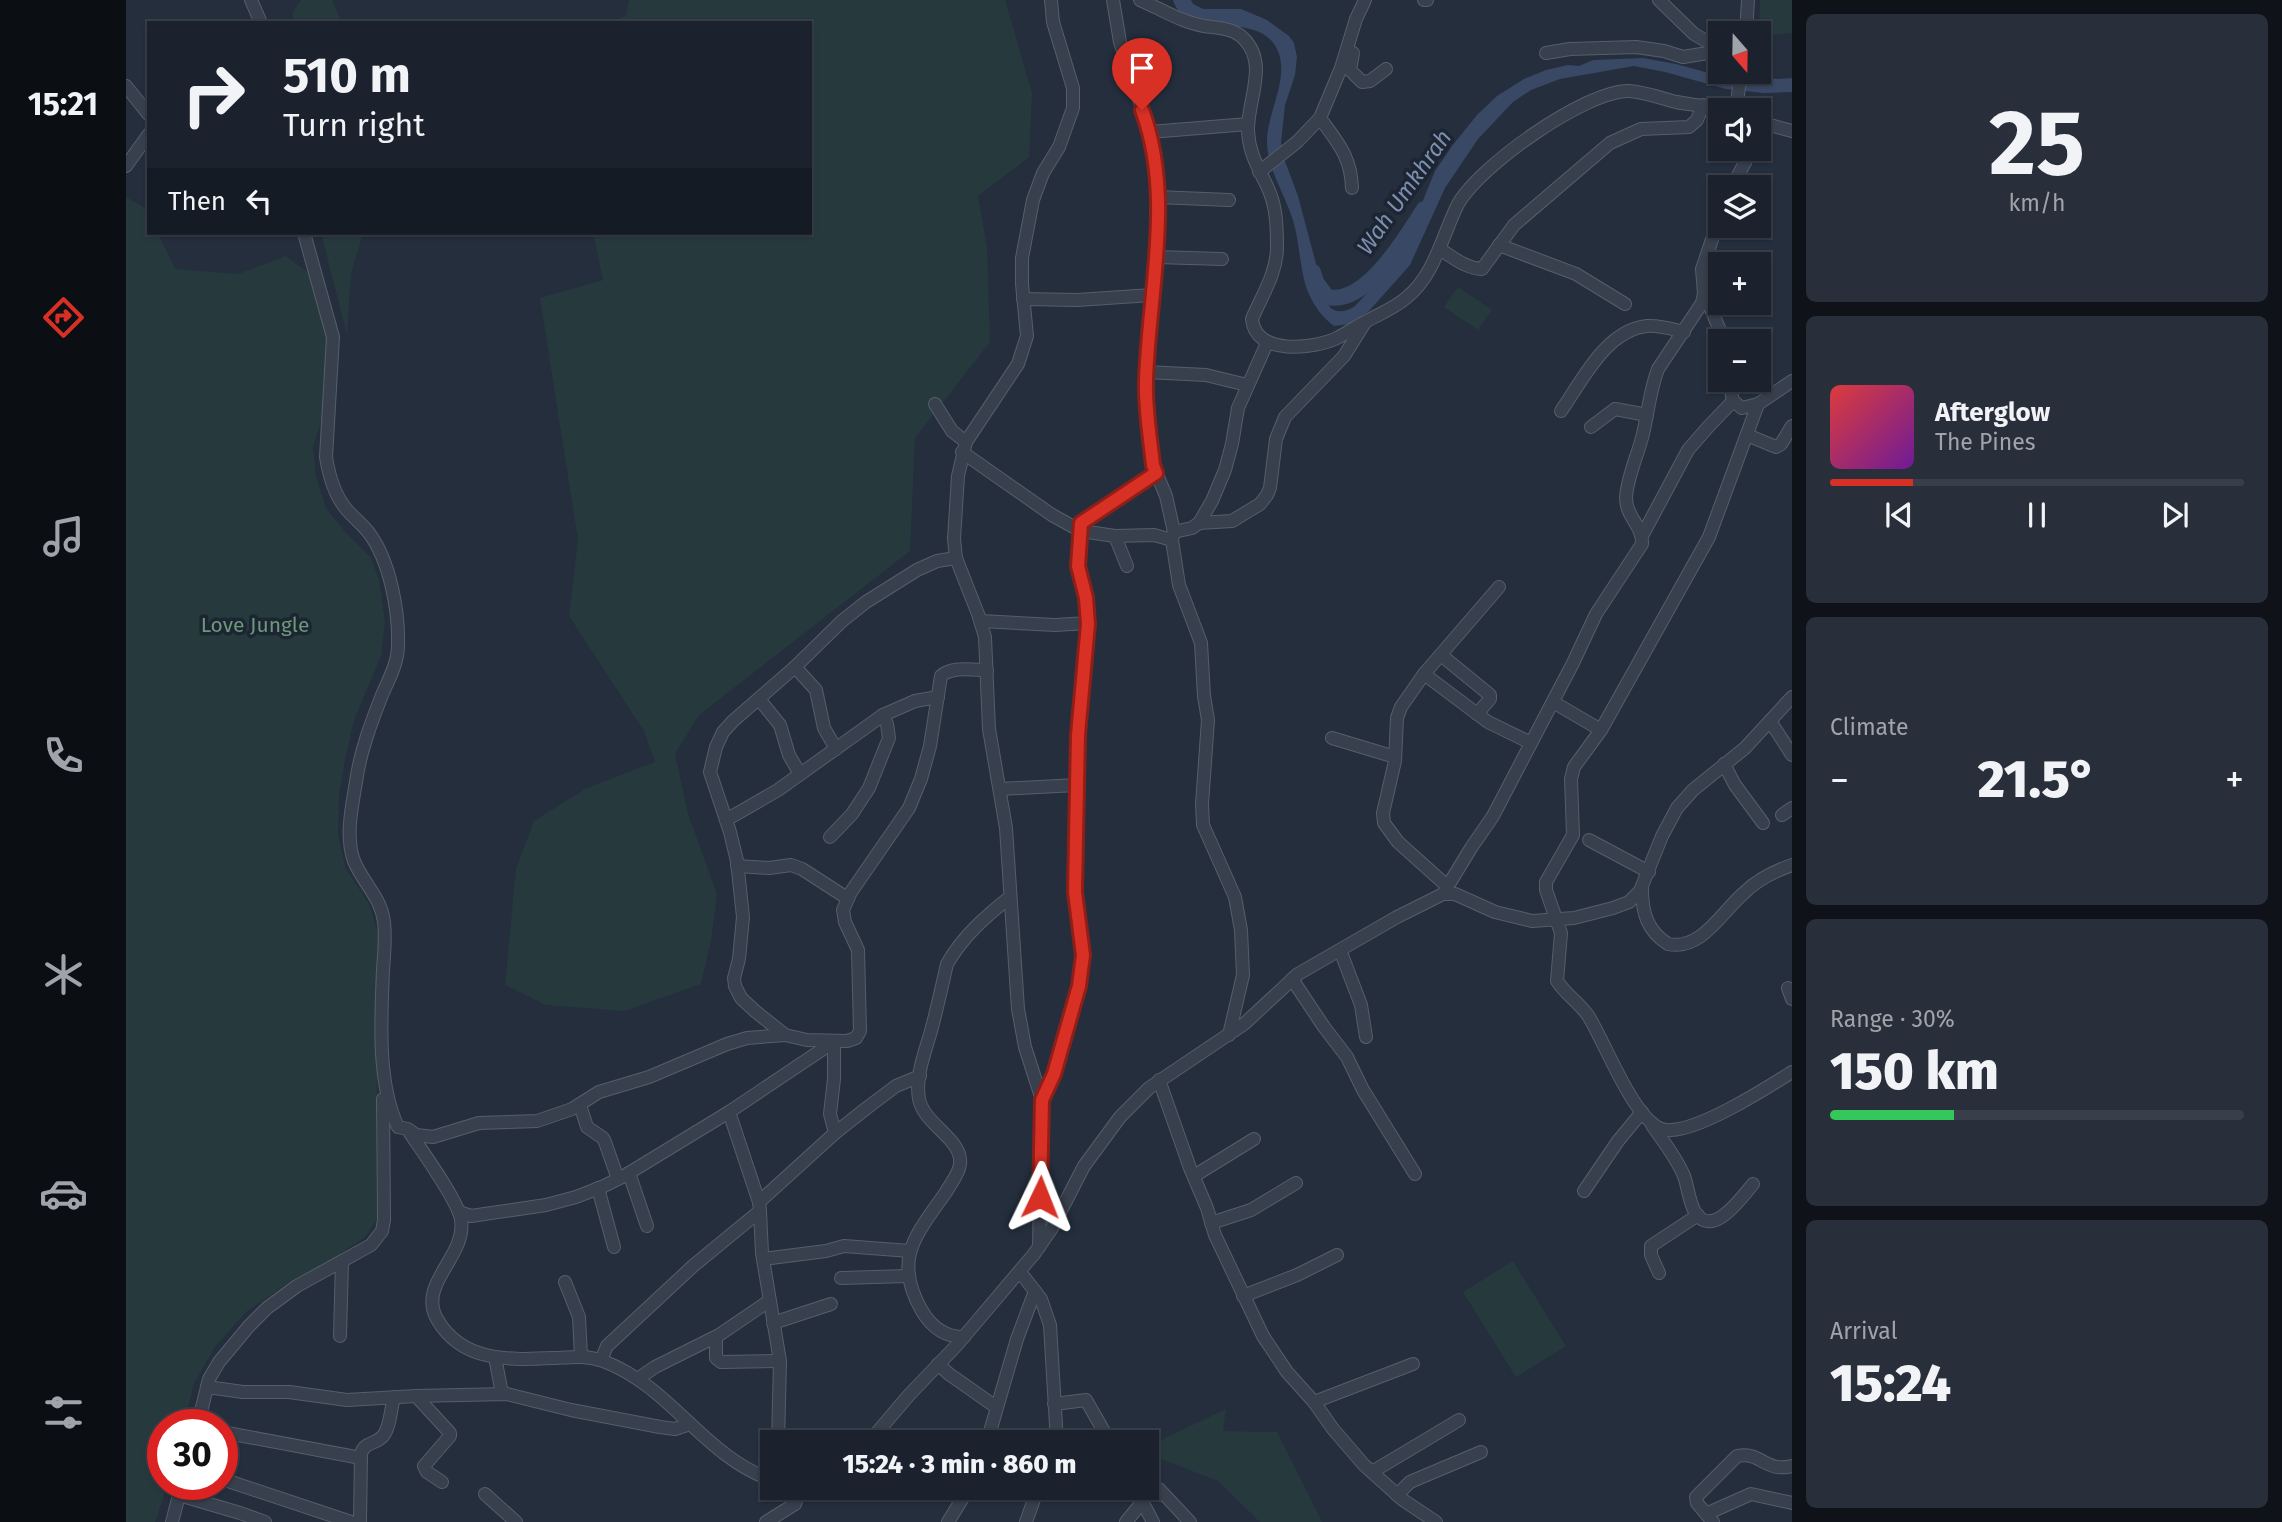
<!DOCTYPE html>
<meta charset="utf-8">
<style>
:root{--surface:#1b222e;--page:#282f3a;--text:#f1f3f6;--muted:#a0a4aa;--line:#393f4a;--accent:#d93025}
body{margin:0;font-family:"Fira Sans",sans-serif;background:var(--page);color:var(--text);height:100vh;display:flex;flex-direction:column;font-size:26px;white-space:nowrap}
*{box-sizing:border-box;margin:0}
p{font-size:23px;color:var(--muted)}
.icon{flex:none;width:38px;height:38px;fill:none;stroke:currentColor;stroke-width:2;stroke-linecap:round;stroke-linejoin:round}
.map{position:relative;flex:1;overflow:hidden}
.panel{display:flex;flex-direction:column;gap:14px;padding:14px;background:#0f1319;width:490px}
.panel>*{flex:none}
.top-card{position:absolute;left:21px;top:21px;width:665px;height:214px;border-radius:0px;box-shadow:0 2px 5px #0004,0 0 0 2px var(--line);background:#1b222e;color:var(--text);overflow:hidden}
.needle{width:46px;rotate:160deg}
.tools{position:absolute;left:1582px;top:21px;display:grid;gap:14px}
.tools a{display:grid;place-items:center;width:63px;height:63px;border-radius:0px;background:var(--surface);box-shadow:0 2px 5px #0004,0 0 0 2px var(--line);font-size:35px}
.speed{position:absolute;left:21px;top:1409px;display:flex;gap:14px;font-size:35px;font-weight:700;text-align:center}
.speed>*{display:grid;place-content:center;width:91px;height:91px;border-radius:50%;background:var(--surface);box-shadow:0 2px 5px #0004,0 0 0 2px var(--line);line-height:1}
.speed .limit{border:10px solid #d22;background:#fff;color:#111}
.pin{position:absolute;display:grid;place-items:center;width:60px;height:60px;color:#fff;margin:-72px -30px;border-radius:50% 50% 50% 0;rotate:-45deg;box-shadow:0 0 7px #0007}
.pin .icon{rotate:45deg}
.me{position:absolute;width:77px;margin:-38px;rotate:2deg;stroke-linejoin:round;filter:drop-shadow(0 0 5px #0008)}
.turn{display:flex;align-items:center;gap:24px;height:147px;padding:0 21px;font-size:32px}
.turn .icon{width:91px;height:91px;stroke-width:2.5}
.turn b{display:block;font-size:49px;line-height:60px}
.then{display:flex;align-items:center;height:66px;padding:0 21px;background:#0003;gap:14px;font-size:26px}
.big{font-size:52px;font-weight:800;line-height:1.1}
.panel .tile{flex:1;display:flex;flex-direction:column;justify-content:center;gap:10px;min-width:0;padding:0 24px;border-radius:10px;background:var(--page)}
.panel .dial{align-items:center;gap:0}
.dial b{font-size:91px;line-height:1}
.song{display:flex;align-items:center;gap:21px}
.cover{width:84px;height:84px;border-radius:10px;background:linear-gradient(135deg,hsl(0 70% 55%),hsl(280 70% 35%))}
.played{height:7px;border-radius:4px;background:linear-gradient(90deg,var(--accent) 20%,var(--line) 20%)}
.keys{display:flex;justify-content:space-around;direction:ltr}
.heat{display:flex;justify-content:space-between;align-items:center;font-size:38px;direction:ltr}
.charge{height:10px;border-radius:5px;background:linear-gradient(90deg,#34c759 30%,var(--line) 0)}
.trip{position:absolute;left:634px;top:1430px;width:399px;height:70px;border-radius:0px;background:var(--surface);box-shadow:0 2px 5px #0004,0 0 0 2px var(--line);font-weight:800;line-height:70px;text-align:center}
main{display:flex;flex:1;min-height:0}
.menu{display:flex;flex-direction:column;width:126px;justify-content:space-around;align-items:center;background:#0b0e12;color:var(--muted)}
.menu .icon{width:49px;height:49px}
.menu .on{color:var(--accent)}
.menu b{font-size:32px;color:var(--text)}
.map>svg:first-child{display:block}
.green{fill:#263a3e}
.water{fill:#394864}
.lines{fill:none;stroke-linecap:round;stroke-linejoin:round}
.river{stroke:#394864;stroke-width:16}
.minor-casing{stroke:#565e6b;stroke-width:14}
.minor{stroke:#38404d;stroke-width:12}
.route-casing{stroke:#8d1f18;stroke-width:18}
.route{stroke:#d93025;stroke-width:12}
.labels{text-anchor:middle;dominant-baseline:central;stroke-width:7;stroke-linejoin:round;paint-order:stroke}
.park-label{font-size:21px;fill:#6c9979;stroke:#1d2532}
.water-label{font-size:23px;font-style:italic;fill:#7c8fb0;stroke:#1d2532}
</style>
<main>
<nav class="menu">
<b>15:21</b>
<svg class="icon on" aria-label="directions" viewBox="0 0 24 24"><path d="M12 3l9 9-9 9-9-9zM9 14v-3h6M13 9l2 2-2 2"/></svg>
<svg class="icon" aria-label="music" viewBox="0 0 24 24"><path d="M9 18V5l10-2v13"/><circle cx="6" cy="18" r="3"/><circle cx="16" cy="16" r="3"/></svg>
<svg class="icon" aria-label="phone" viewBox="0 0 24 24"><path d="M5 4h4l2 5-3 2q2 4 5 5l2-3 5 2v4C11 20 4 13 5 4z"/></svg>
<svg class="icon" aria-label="climate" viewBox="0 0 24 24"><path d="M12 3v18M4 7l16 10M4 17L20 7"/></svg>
<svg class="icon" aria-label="car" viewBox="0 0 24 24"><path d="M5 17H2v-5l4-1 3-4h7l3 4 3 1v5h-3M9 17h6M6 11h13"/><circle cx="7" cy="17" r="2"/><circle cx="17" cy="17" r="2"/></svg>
<svg class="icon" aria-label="filters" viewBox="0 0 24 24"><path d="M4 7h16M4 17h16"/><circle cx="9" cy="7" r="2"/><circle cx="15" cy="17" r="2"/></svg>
</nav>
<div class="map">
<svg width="1666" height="1522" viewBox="0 0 1666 1522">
<rect width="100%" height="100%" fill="#242e3d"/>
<g class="green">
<path d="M175,0H206L216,23H167V12Z"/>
<path d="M503,0H879L906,93L903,157L852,196L861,247L864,342L789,438L784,551L573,715L549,754L562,814L591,894L585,940L575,984L498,1011L420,1005L379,985L390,869L408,821L461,788L529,762L518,731L443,616L452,540L414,298L477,280L467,233H684V23H479L500,16Z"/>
<path d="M1634,0H1666V33L1633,36Z"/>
<path d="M0,197C22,210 23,206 23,233H32L49,269L112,274L160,256L184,274L202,328L201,401L187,447L190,477L200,508L221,534L245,558L253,579L259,622L255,656L228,720L218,765L213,795L212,834L219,867L243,904L253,936L250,1133L251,1219L239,1237L209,1257L164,1282L120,1312L89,1347L68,1383L58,1424H37V1484H42L29,1522H0Z"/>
<path d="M195,233H237L225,274L221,335Z"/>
<path d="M1332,287L1366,310L1352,330L1318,307Z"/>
<path d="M1387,1261L1440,1346L1390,1377L1337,1292Z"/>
<path d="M1100,1409L1097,1431L1151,1432L1196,1522H1134L1092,1481L1020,1453V1447Z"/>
</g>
<path class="water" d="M1047,0H1065L1067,4L1077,9H1115L1141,20L1163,36L1168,43L1171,57L1169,75L1159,105L1155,143L1157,156L1172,196L1200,301C1206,314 1217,313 1228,307L1273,259L1309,171L1326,146L1351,115L1371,96L1398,79L1420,70L1442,65L1453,66L1467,60L1517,58L1550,64L1586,74L1652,79L1666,78V92L1638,93L1600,89L1539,72L1508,66L1434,79L1405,90L1387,102L1352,139L1319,188L1284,265L1243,311L1224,324L1208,326C1196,317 1188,306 1182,292C1174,272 1174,246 1168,224C1161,197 1142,172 1141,143C1140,113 1165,78 1151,49C1132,9 1059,41 1047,0Z"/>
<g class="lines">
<path class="river" d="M1187,272L1190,282L1201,297C1240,306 1280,237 1298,209"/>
<defs>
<g id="minor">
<path d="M125,0L135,23"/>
<path d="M987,0L994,42L1024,132L1030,159V253L1020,372V400L1027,465L1040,496L1048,532L1046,540L1053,585L1075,643L1078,696L1082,720L1076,804L1077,825L1109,897L1115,930L1117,975L1103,1035"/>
<path d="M1014,0C1035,9 1055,22 1078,26C1092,28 1108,28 1118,39C1143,64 1121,101 1122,131C1123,153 1132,167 1141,186C1151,206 1151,228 1151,249C1150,275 1136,295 1126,319C1129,356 1188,349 1211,338C1221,333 1229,327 1239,322C1253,314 1267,309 1280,298C1308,276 1316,237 1331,206C1350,168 1460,90 1503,91C1519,92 1535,98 1550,102C1566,105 1581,106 1597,110"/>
<path d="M1298,0H1301"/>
<path d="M1533,0L1568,34L1594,49"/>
<path d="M1620,33L1622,0"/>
<path d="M1227,53L1224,70L1236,82L1244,81L1260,69"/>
<path d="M1420,53L1444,49L1510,47L1538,51L1557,57L1594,51"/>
<path d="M0,86L23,115"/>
<path d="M1610,110L1615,72"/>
<path d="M1194,118C1211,142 1225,156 1226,188"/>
<path d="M1633,122L1666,131"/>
<path d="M1024,132L1122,124"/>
<path d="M0,166L23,134"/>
<path d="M1133,172L1171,142L1194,118L1215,68L1230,19L1239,0"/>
<path d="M1606,187L1626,149"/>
<path d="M1031,197L1103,200"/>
<path d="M178,233L207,337L200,457C203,476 208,495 221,510C228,518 237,525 243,533C264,561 273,611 272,645C272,663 263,679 256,695C245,723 234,752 230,782C226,806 219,837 228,861C237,883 255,897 258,922C260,938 258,955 257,970C255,1020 251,1083 272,1127L282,1129L290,1135L307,1137L353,1123L411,1121L446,1109L473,1092L523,1077L601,1044L621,1038L659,1035L681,1040L721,1041L730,1038L734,1031L732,950L719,922L717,910L725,892L783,808L795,779L804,746L815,676C826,666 848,670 861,670"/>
<path d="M1373,245L1450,274L1499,304"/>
<path d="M1314,249C1326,257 1341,269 1356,269L1388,225L1484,143L1515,129L1563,127L1571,120L1577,105"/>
<path d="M1030,257L1096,259"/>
<path d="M1578,293L1593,328L1596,341"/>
<path d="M897,299L951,300L1026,295"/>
<path d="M1020,372L1080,375L1121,385"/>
<path d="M1603,380L1607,401L1616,408L1632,404L1666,381"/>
<path d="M809,404L826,431L840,442"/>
<path d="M1632,404L1583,537L1475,730L1448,767L1445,779L1447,835L1420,882V890L1435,933L1431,981C1440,995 1454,1003 1463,1017C1479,1044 1503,1105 1526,1123C1531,1128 1538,1131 1545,1130C1576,1129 1639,1089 1666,1072"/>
<path d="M1435,411C1456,381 1480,330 1521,326C1533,325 1546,329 1558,332"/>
<path d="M1465,427L1489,409L1521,415"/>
<path d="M1621,435L1650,447L1655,444L1666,426"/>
<path d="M836,452L926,515L955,531L989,536L1028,535L1046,540"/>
<path d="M1073,523L1106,521L1134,504L1141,495L1144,488L1150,439L1159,417L1218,356L1238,324"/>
<path d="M1048,532L1066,528L1073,523L1086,501L1099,470L1106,444L1112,408L1141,343"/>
<path d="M989,536L1001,566"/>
<path d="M1516,536L1562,450L1582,427L1607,401"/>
<path d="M855,621L929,625L962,623"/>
<path d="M1315,655L1364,695V699L1351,714"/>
<path d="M669,667L690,690L698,728L710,749"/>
<path d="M1298,674L1362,722L1405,743"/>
<path d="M633,699L654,725L663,755L674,774"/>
<path d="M1427,702L1475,730"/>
<path d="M1644,721L1666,755"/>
<path d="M1206,738L1269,757"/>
<path d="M1598,764L1609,785L1637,823"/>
<path d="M874,789L950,785"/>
<path d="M1656,815L1666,808"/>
<path d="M600,820L652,790L757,715L789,701L812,697"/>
<path d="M704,837L726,814L743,788L763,738L761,724L757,715"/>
<path d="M1463,840L1523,872"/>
<path d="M611,866L643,868L665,865L676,869L721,898"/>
<path d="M1321,886L1272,842L1258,823L1257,813L1269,761L1271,718L1275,707L1298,674L1373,587"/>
<path d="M1516,889C1516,912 1521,931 1542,944C1576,951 1596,911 1619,892C1632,879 1649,871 1666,865"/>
<path d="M1317,894L1345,848L1367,816L1447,663L1470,614L1516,544C1517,526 1500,517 1500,498C1501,477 1512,455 1517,434C1522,412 1524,390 1532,369L1576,303L1578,293L1576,269L1594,216"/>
<path d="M1214,950L1235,1005L1240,1037"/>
<path d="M1166,979L1198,1027L1221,1057L1237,1090L1289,1174"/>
<path d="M1662,988L1666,999"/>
<path d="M659,1035L629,1011L615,998L609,986L608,978L613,959L617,917L611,861L604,832L584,772L590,747L597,732L607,721L669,667L716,621L740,602L791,570L811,561L830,558"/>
<path d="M708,1043V1079L704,1114L709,1133"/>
<path d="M1033,1080L1064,1168L1081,1208L1089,1235L1137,1336L1161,1372L1188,1402L1207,1429L1238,1465L1277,1500L1310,1522"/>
<path d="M916,1100L899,1047L892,1009L880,828L863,729L859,637L852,614L830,558L828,539L832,476L840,442L892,364L901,336L896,284V258L907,200L917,173L933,147L947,108V88L927,22L925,0"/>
<path d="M454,1105L461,1127L477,1138L479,1142L492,1179"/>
<path d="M603,1112L633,1202"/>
<path d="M1526,1125C1537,1141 1550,1157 1558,1176C1562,1187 1563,1202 1569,1212C1586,1240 1616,1197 1627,1184"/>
<path d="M284,1133C296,1151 333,1202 335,1220C341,1256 291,1284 311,1319C336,1363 385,1360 430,1358C446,1357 461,1355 477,1361C546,1387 577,1456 646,1480"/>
<path d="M503,1173L521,1226"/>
<path d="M1068,1176L1128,1139"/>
<path d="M472,1188L488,1247"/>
<path d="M1458,1191L1492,1141L1516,1112"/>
<path d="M634,1211L636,1253L654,1361L652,1442"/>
<path d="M333,1212L345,1216L420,1205L450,1197L478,1186L498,1176L603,1112L709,1041"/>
<path d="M1085,1223L1125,1210L1170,1183"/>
<path d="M913,1247L916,1100L928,1074L953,987L957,955L949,892L952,735L962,623L960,598L952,566L955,523L1030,473"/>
<path d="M637,1259L700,1251L718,1246L784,1251"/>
<path d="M894,1272L915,1299L924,1325L931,1442"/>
<path d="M1533,1273L1525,1255V1246L1572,1215"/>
<path d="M715,1278L782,1276"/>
<path d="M439,1282L453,1317L455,1356"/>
<path d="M1117,1296L1171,1275L1211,1255"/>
<path d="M647,1323L705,1304"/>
<path d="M214,1336L216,1261"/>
<path d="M590,1337V1358L595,1362L654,1361"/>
<path d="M838,1337C819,1337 806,1328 796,1311C766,1259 790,1235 820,1192C825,1183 833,1174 834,1164C837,1139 798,1125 793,1099C789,1077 799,1052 805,1031C811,1009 816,986 821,964C837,936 859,917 884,897"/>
<path d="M369,1357L376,1394"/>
<path d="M475,1360L481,1346L567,1266L634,1211L633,1202L709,1133L742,1107L770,1086L794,1076"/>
<path d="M812,1364L823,1374L870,1407"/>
<path d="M513,1378L529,1367L593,1335L643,1301"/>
<path d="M81,1387L117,1392H163L221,1400L290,1396L381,1394L445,1410L534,1427L549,1429L564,1424"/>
<path d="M290,1396L324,1433V1436L298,1466L301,1472L316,1482"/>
<path d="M1188,1402L1287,1364"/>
<path d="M928,1404L960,1400L984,1442"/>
<path d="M72,1424L83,1379L93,1362L123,1326L141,1308L171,1286L245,1245L256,1231L258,1220L257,1099"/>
<path d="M96,1432L235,1458"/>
<path d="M743,1442L783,1395L830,1346L908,1254L926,1228L958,1166L994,1117L1023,1088L1118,1024L1172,974L1271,917L1317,894H1329L1369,912L1406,921L1448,918L1487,908L1503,902L1514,891L1536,836L1551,808L1567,790L1619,748L1666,697"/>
<path d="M861,1442L891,1339L909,1291"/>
<path d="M1246,1472L1333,1420"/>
<path d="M96,1479L225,1522"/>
<path d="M1020,1483L1033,1489L1064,1522"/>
<path d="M1009,1488L1027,1522"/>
<path d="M359,1494L390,1522"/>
<path d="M53,1495L114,1513L139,1522"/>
<path d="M1271,1495L1284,1482L1355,1452"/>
<path d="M1580,1514L1625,1494L1666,1503"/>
<path d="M46,1522L56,1484"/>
<path d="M234,1522L235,1454C239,1441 249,1445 257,1436C264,1428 265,1408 268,1397"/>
<path d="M640,1522L669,1504L673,1492L678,1488"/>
<path d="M822,1522L843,1488"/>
<path d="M900,1522L912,1488"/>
<path d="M1000,1522L1017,1501"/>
<path d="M1587,1522L1571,1503L1570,1497L1611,1456C1635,1451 1639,1473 1666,1466"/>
</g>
</defs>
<use href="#minor" class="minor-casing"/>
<use href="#minor" class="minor"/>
</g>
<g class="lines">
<defs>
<path id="route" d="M914,1197L916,1100L928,1074L953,986L957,955L949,892L952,735L962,624L960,598L952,566L955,523L1030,473L1027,465C1024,437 1019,408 1020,380C1023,291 1048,195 1016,110"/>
</defs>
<use href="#route" class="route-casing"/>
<use href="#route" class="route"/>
</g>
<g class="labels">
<g class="park-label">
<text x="129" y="625">Love Jungle</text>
</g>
<g class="water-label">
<text transform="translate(1278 192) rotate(-55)">Wah Umkhrah</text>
</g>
</g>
</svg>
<div class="tools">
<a><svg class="needle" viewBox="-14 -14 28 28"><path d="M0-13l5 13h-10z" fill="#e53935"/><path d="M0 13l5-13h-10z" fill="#a0a4aa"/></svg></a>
<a><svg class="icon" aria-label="sound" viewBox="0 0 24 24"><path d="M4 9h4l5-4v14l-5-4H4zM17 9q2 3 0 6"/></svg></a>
<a><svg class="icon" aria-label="layers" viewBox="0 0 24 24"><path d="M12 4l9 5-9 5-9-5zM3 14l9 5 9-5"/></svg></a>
<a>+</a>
<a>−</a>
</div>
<div class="speed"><div class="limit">30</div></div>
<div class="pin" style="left:1016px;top:110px;background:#d93025"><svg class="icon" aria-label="arrive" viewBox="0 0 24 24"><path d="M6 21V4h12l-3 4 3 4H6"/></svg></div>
<svg class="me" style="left:914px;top:1197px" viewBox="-20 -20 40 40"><path d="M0-17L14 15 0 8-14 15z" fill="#d93025" stroke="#fff" stroke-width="4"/></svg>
<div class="trip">15:24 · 3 min · 860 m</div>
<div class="top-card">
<div class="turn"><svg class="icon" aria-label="right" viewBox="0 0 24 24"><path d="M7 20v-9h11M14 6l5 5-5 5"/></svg><div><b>510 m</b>Turn right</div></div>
<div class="then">Then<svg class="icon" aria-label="left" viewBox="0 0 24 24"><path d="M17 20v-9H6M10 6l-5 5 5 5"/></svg></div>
</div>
</div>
<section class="panel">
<div class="tile dial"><b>25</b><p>km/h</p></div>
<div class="tile">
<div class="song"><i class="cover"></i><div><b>Afterglow</b><p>The Pines</p></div></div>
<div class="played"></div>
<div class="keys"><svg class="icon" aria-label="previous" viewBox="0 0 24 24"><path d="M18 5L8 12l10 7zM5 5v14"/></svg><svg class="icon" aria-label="pause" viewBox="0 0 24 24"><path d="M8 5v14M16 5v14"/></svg><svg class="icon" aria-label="next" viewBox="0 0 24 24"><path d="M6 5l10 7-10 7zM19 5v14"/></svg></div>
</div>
<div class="tile"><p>Climate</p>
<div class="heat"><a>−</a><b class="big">21.5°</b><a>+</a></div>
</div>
<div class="tile"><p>Range · 30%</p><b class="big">150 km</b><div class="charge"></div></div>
<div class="tile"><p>Arrival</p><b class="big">15:24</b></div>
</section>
</main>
